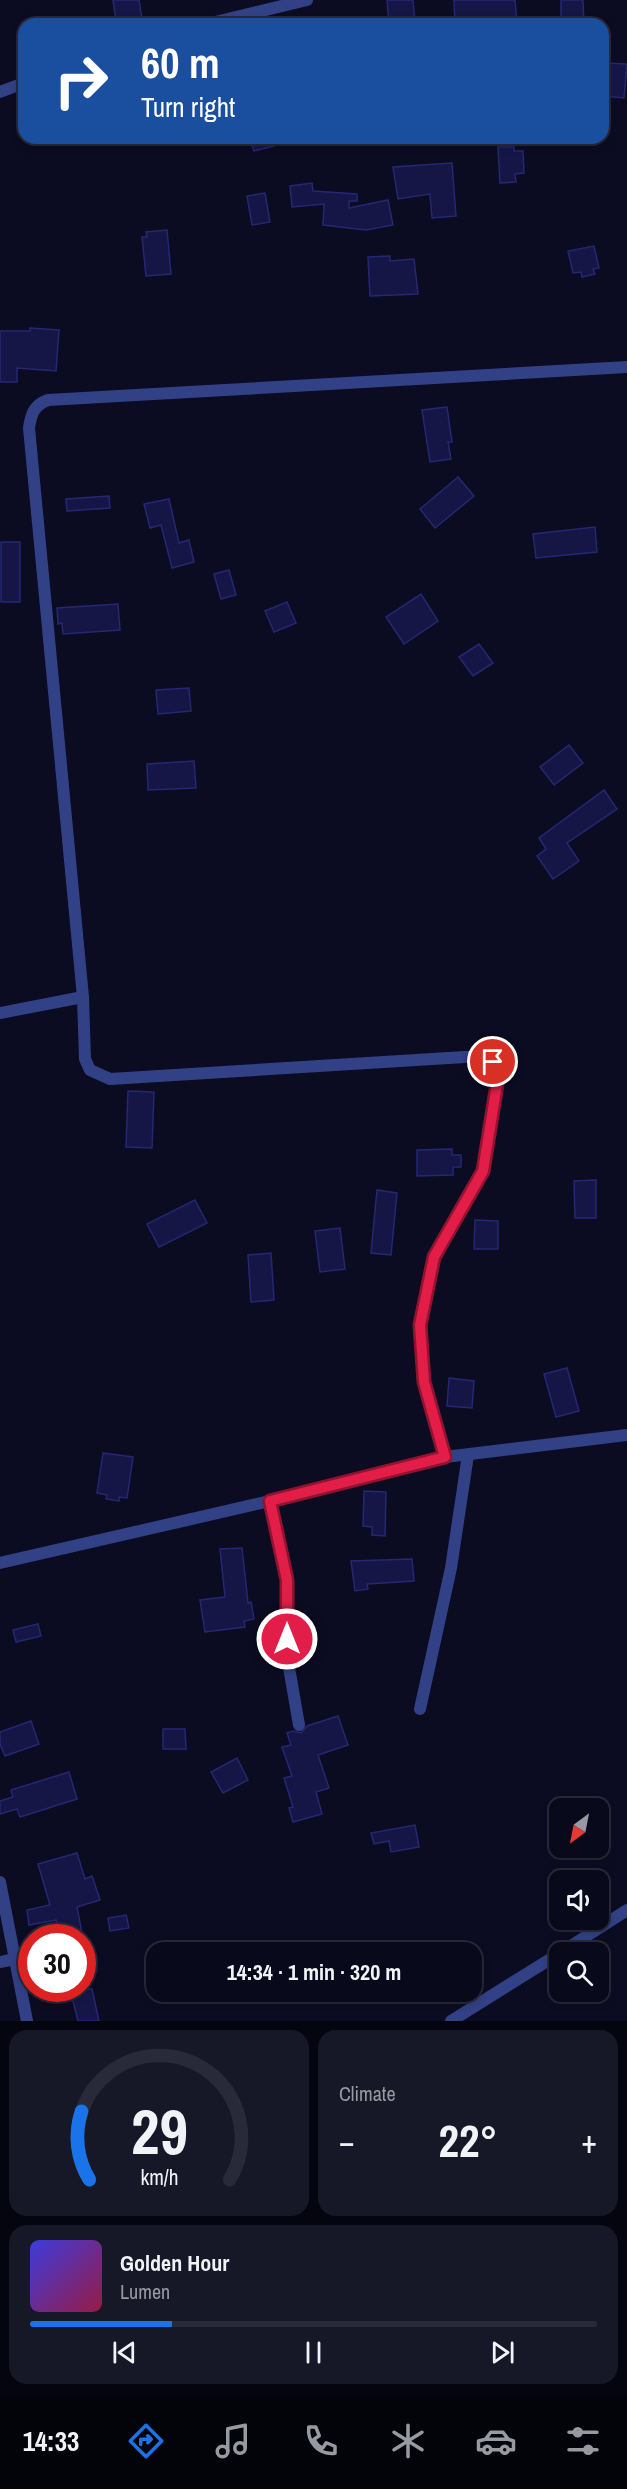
<!DOCTYPE html>
<meta charset="utf-8">
<style>
:root{--surface:#08091a;--page:#161727;--text:#f1f3f6;--muted:#989aa2;--line:#292a39;--accent:#1a73e8}
body{margin:0;font-family:"Archivo Narrow",sans-serif;background:var(--page);color:var(--text);height:100vh;display:flex;flex-direction:column;font-size:22px;white-space:nowrap}
*{box-sizing:border-box;margin:0}
p{font-size:20px;color:var(--muted)}
.icon{flex:none;width:33px;height:33px;fill:none;stroke:currentColor;stroke-width:2;stroke-linecap:round;stroke-linejoin:round}
.map{position:relative;height:2021px;overflow:hidden}
.drawer{display:flex;flex-direction:column;gap:9px;padding:9px;background:#04050e;flex:1}
.drawer>*{flex:none}
.guide{position:absolute;left:18px;top:18px;width:591px;height:126px;border-radius:18px;box-shadow:0 3px 9px #0003,0 0 0 2px var(--line);background:#1a4fa0;color:#fff;overflow:hidden}
.needle{width:39px;rotate:212deg}
.tools{position:absolute;left:549px;top:1798px;display:grid;gap:12px}
.tools a{display:grid;place-items:center;width:60px;height:60px;border-radius:12px;background:var(--surface);box-shadow:0 3px 9px #0003,0 0 0 2px var(--line);font-size:30px}
.speed{position:absolute;left:18px;top:1924px;display:flex;gap:12px;font-size:30px;font-weight:700;text-align:center}
.speed>*{display:grid;place-content:center;width:78px;height:78px;border-radius:50%;background:var(--surface);box-shadow:0 3px 9px #0003,0 0 0 2px var(--line);line-height:1}
.speed .limit{border:9px solid #d22;background:#fff;color:#111}
.pin{position:absolute;display:grid;place-items:center;width:51px;height:51px;color:#fff;margin:-26px;border:3px solid #fff;border-radius:50%;box-shadow:0 2px 6px #0007}
.me{position:absolute;width:66px;margin:-33px;rotate:0deg;stroke-linejoin:round;filter:drop-shadow(0 0 4px #0008)}
.turn{display:flex;align-items:center;gap:21px;height:126px;padding:0 24px;font-size:27px}
.turn .icon{width:78px;height:78px;stroke-width:2.5}
.turn b{display:block;font-size:42px;line-height:51px}
.big{font-size:45px;font-weight:800;line-height:1.1}
.drawer .card{flex:1;display:flex;flex-direction:column;justify-content:center;gap:9px;min-width:0;padding:0 21px;border-radius:18px;background:var(--page)}
.drawer .dial{align-items:center;gap:0}
.dial svg{height:156px;overflow:visible;fill:none;stroke:var(--line);stroke-width:7;stroke-linecap:round;text-anchor:middle}
.dial text{fill:var(--text);stroke:none}
.song{display:flex;align-items:center;gap:18px}
.cover{width:72px;height:72px;border-radius:9px;background:linear-gradient(135deg,hsl(240 70% 55%),hsl(340 70% 35%))}
.played{height:6px;border-radius:3px;background:linear-gradient(90deg,var(--accent) 25%,var(--line) 25%)}
.keys{display:flex;justify-content:space-around;direction:ltr}
.heat{display:flex;justify-content:space-between;align-items:center;font-size:33px;direction:ltr}
.drawer .tiles{flex:1;display:grid;gap:9px;grid-template-columns:1fr 1fr}
.card:last-child{grid-column:span 2}
.trip{position:absolute;left:146px;top:1942px;width:336px;height:60px;border-radius:18px;background:var(--surface);box-shadow:0 3px 9px #0003,0 0 0 2px var(--line);font-weight:800;line-height:60px;text-align:center}
.tab-bar{display:flex;height:96px;justify-content:space-around;align-items:center;background:#03040a;color:var(--muted)}
.tab-bar .icon{width:42px;height:42px}
.tab-bar .selected{color:var(--accent)}
.tab-bar b{font-size:27px;color:var(--text)}
.map>svg:first-child{display:block}
.building{fill:#151645;stroke:#252773;stroke-width:1.5}
.lines{fill:none;stroke-linecap:round;stroke-linejoin:round}
.street{stroke:#324185;stroke-width:12}
.route-casing{stroke:#92132f;stroke-width:15}
.route{stroke:#e11d48;stroke-width:10}
</style>
<div class="map">
<svg width="627" height="2021" viewBox="0 0 627 2021">
<rect width="100%" height="100%" fill="#0b0c22"/>
<g class="building">
<path d="M113,0H139L142,19L116,22Z"/>
<path d="M387,0H413L415,22L389,24Z"/>
<path d="M454,0H515L517,24H455Z"/>
<path d="M561,0H583L584,24H561Z"/>
<path d="M606,63L627,64L624,98L604,96Z"/>
<path d="M250,138H288L289,142L254,151Z"/>
<path d="M498,147H514V151H523L524,173L515,174L516,182L500,183Z"/>
<path d="M452,163L456,216L432,218L430,194L398,199L393,167Z"/>
<path d="M312,183L313,191L357,194V201H349V208L388,200L393,225L366,230L323,225L324,204L292,207L290,186Z"/>
<path d="M265,193L270,222L252,225L247,196Z"/>
<path d="M167,230L171,274L146,276L142,237H147L146,232Z"/>
<path d="M594,246L599,268L593,269L595,274L582,277L581,272L573,273L568,251Z"/>
<path d="M390,256V261L414,259L418,294L370,296L368,257Z"/>
<path d="M30,328L59,330L56,371L17,368V382H0V331H30Z"/>
<path d="M447,407L452,442H448L451,459L430,462L422,410Z"/>
<path d="M458,477L474,496L435,528L420,509Z"/>
<path d="M109,496L110,508L67,511L66,499Z"/>
<path d="M169,499L179,543L189,540L194,562L172,568L161,525L150,528L144,504Z"/>
<path d="M595,527L597,552L536,558L533,534Z"/>
<rect x="1" y="542" width="19" height="60"/>
<path d="M229,570L236,595L221,599L214,574Z"/>
<path d="M421,594L438,621L404,644L386,617Z"/>
<path d="M287,602L296,623L274,632L265,611Z"/>
<path d="M118,604L120,630L63,634L62,623L58,624L57,608Z"/>
<path d="M479,644L493,663L473,676L459,657Z"/>
<path d="M189,688L191,711L158,714L156,690Z"/>
<path d="M569,745L583,763L554,785L540,767Z"/>
<path d="M194,761L196,788L148,790L147,764Z"/>
<path d="M604,790L617,809L567,843L579,861L553,879L537,856L546,849L539,838Z"/>
<path d="M128,1091L154,1092L152,1148L126,1147Z"/>
<path d="M452,1149V1155H461V1167H453V1175L417,1176V1150Z"/>
<path d="M596,1180V1218H575L574,1181Z"/>
<path d="M377,1190L397,1193L391,1255L371,1253Z"/>
<path d="M195,1200L207,1223L159,1247L147,1224Z"/>
<path d="M475,1220L498,1221V1249H474Z"/>
<path d="M340,1228L345,1269L320,1272L315,1231Z"/>
<path d="M271,1253L274,1300L251,1302L248,1255Z"/>
<path d="M567,1368L579,1411L556,1417L544,1374Z"/>
<path d="M449,1378L474,1381L472,1408L447,1406Z"/>
<path d="M103,1453L133,1457L127,1498L119,1497V1501L106,1499L107,1495L97,1493Z"/>
<path d="M364,1491L386,1492L385,1536L372,1535V1527L363,1526Z"/>
<path d="M242,1548L248,1603L251,1602L254,1619L244,1621L245,1627L205,1632L200,1600L225,1597L220,1549Z"/>
<path d="M412,1559L414,1581L367,1584L368,1589L355,1591L351,1561Z"/>
<path d="M38,1624L41,1636L16,1642L13,1630Z"/>
<path d="M338,1716L348,1745L318,1755L329,1788L316,1792L322,1814L293,1822L289,1808L293,1807L284,1778L292,1776L282,1747L291,1745L287,1733L293,1731L301,1733L307,1726Z"/>
<path d="M31,1721L39,1744L5,1756L0,1744V1732Z"/>
<path d="M163,1729H185L186,1749H163Z"/>
<path d="M237,1758L248,1780L223,1793L211,1772Z"/>
<path d="M69,1772L77,1799L20,1817L17,1809L0,1814V1801L13,1797L11,1790Z"/>
<path d="M415,1825L419,1847L391,1852L389,1841L374,1844L371,1833Z"/>
<path d="M77,1853L85,1879L92,1876L100,1900L77,1907L83,1938H59L56,1920L29,1925L27,1910L50,1905L38,1864Z"/>
<path d="M126,1915L129,1928L110,1931L108,1918Z"/>
<path d="M70,1989H92L99,2021H78Z"/>
</g>
<g class="lines">
<g class="street">
<path d="M207,24L307,0"/>
<path d="M0,92L24,83"/>
<path d="M83,997L85,1059L90,1070L110,1079L481,1056L493,1062L498,1078L483,1171L434,1257L420,1325L424,1382L445,1457"/>
<path d="M0,1013L83,997L29,428C31,414 34,405 48,400L627,367"/>
<path d="M270,1501L287,1580V1656L299,1725"/>
<path d="M0,1563L270,1501L445,1457L627,1435"/>
<path d="M420,1709L451,1568L468,1455"/>
<path d="M0,1882L27,2021"/>
<path d="M560,1953L627,1910"/>
<path d="M0,1962L15,1959"/>
<path d="M451,2021L560,1953"/>
</g>
</g>
<g class="lines">
<defs>
<path id="route" d="M287,1639V1580L270,1501L445,1457L424,1382L420,1325L434,1257L483,1171L498,1078L493,1062"/>
</defs>
<use href="#route" class="route-casing"/>
<use href="#route" class="route"/>
</g>
</svg>
<div class="tools">
<a><svg class="needle" viewBox="-14 -14 28 28"><path d="M0-13l5 13h-10z" fill="#e53935"/><path d="M0 13l5-13h-10z" fill="#989aa2"/></svg></a>
<a><svg class="icon" aria-label="sound" viewBox="0 0 24 24"><path d="M4 9h4l5-4v14l-5-4H4zM17 9q2 3 0 6"/></svg></a>
<a><svg class="icon" aria-label="search" viewBox="0 0 24 24"><circle cx="10" cy="10" r="6"/><path d="M15 15l6 6"/></svg></a>
</div>
<div class="speed"><div class="limit">30</div></div>
<div class="pin" style="left:493px;top:1062px;background:#d93025"><svg class="icon" aria-label="arrive" viewBox="0 0 24 24"><path d="M6 21V4h12l-3 4 3 4H6"/></svg></div>
<svg class="me" style="left:287px;top:1639px" viewBox="-20 -20 40 40"><circle r="17" fill="#e11d48" stroke="#fff" stroke-width="3"/><path d="M0-11L8 9 0 5-8 9z" fill="#fff"/></svg>
<div class="trip">14:34 · 1 min · 320 m</div>
<div class="guide">
<div class="turn"><svg class="icon" aria-label="right" viewBox="0 0 24 24"><path d="M7 20v-9h11M14 6l5 5-5 5"/></svg><div><b>60 m</b>Turn right</div></div>
</div>
</div>
<section class="drawer">
<div class="tiles">
<div class="card dial"><svg viewBox="0 0 100 80">
<path d="M14 69A42 42 0 1 1 86 69"/>
<path d="M14 69A42 42 0 0 1 10 34" stroke="#1a73e8"/>
<text x="50" y="56" font-size="32" font-weight="700">29</text>
<text x="50" y="72" font-size="11">km/h</text>
</svg></div>
<div class="card"><p>Climate</p>
<div class="heat"><a>−</a><b class="big">22°</b><a>+</a></div>
</div>
<div class="card">
<div class="song"><i class="cover"></i><div><b>Golden Hour</b><p>Lumen</p></div></div>
<div class="played"></div>
<div class="keys"><svg class="icon" aria-label="previous" viewBox="0 0 24 24"><path d="M18 5L8 12l10 7zM5 5v14"/></svg><svg class="icon" aria-label="pause" viewBox="0 0 24 24"><path d="M8 5v14M16 5v14"/></svg><svg class="icon" aria-label="next" viewBox="0 0 24 24"><path d="M6 5l10 7-10 7zM19 5v14"/></svg></div>
</div>
</div>
</section>
<nav class="tab-bar">
<b>14:33</b>
<svg class="icon selected" aria-label="directions" viewBox="0 0 24 24"><path d="M12 3l9 9-9 9-9-9zM9 14v-3h6M13 9l2 2-2 2"/></svg>
<svg class="icon" aria-label="music" viewBox="0 0 24 24"><path d="M9 18V5l10-2v13"/><circle cx="6" cy="18" r="3"/><circle cx="16" cy="16" r="3"/></svg>
<svg class="icon" aria-label="phone" viewBox="0 0 24 24"><path d="M5 4h4l2 5-3 2q2 4 5 5l2-3 5 2v4C11 20 4 13 5 4z"/></svg>
<svg class="icon" aria-label="climate" viewBox="0 0 24 24"><path d="M12 3v18M4 7l16 10M4 17L20 7"/></svg>
<svg class="icon" aria-label="car" viewBox="0 0 24 24"><path d="M5 17H2v-5l4-1 3-4h7l3 4 3 1v5h-3M9 17h6M6 11h13"/><circle cx="7" cy="17" r="2"/><circle cx="17" cy="17" r="2"/></svg>
<svg class="icon" aria-label="filters" viewBox="0 0 24 24"><path d="M4 7h16M4 17h16"/><circle cx="9" cy="7" r="2"/><circle cx="15" cy="17" r="2"/></svg>
</nav>
